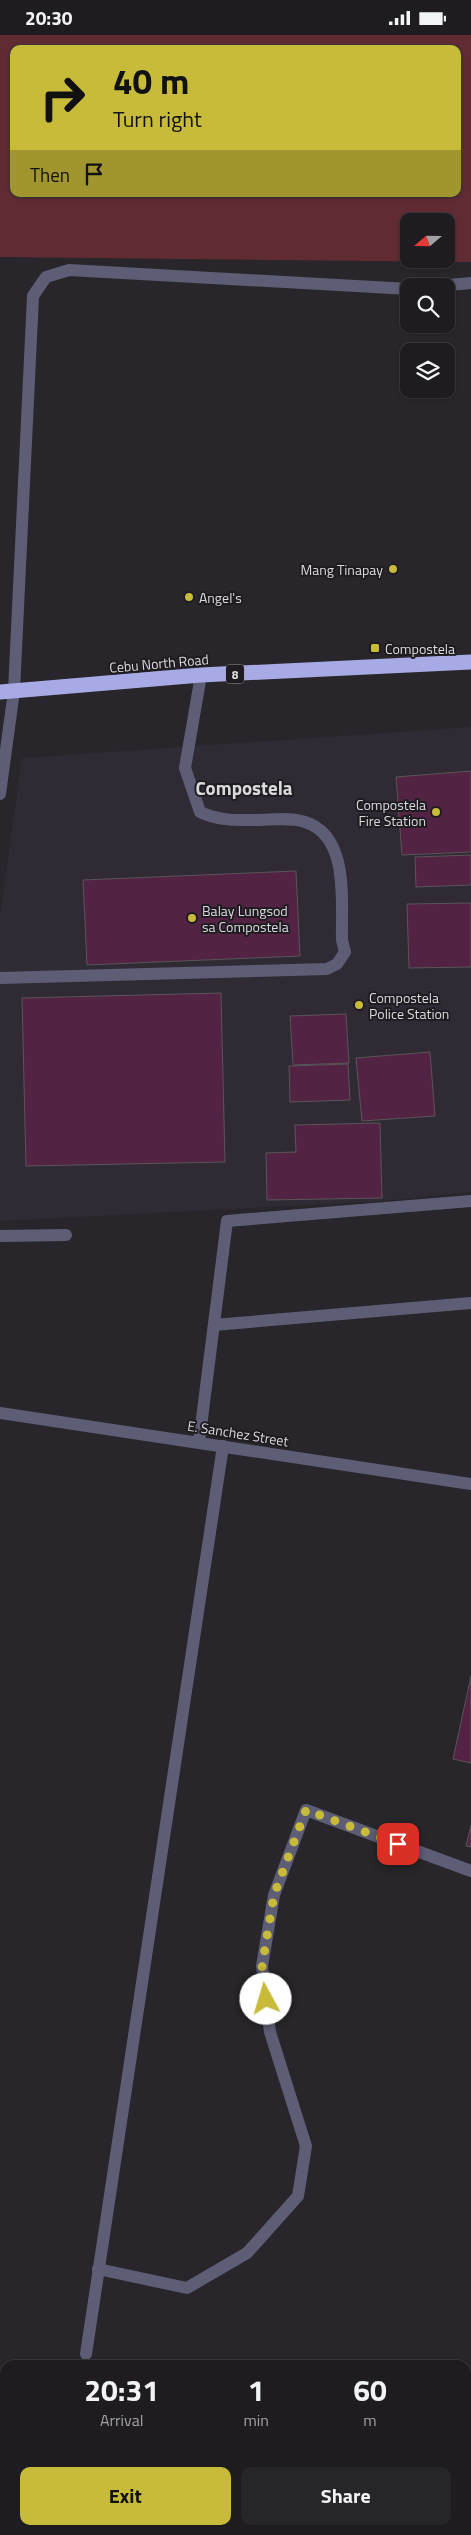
<!DOCTYPE html>
<style>
:root{--surface:#1e1c20;--page:#262529;--text:#f1f3f6;--muted:#a1a1a5;--line:#3c3a3e;--accent:#c9bb3a}
body{margin:0;font-family:"Titillium Web",sans-serif;background:var(--page);color:var(--text);height:100vh;display:flex;flex-direction:column;font-size:19px;white-space:nowrap}
*{box-sizing:border-box;margin:0}
p{font-size:16px;color:var(--muted)}
.icon{flex:none;width:28px;height:28px;fill:none;stroke:currentColor;stroke-width:2;stroke-linecap:round;stroke-linejoin:round}
.map{position:relative;flex:1;overflow:hidden}
.details{position:absolute;left:0px;top:2325px;width:471px;height:175px;display:flex;flex-direction:column;background:var(--surface);border-radius:15px 15px 0 0;box-shadow:0 1px 4px #0004,0 0 0 1px var(--line)}
.details>*{flex:none}
.guide{position:absolute;left:10px;top:10px;width:451px;height:152px;border-radius:10px;box-shadow:0 1px 4px #0004,0 0 0 1px var(--line);background:#c9bb3a;color:#111;overflow:hidden}
.needle{width:32px;rotate:250deg}
.controls{position:absolute;left:400px;top:178px;display:grid;gap:10px}
.controls a{display:grid;place-items:center;width:55px;height:55px;border-radius:10px;background:var(--surface);box-shadow:0 1px 4px #0004,0 0 0 1px var(--line);font-size:25px}
.pin{position:absolute;display:grid;place-items:center;width:42px;height:42px;color:#fff;margin:-21px;border-radius:10px;box-shadow:0 2px 8px #0006}
.me{position:absolute;width:55px;margin:-28px;rotate:354deg;stroke-linejoin:round;filter:drop-shadow(0 0 4px #0008)}
.turn{display:flex;align-items:center;gap:18px;height:105px;padding:0 20px;font-size:22px}
.turn .icon{width:65px;height:65px;stroke-width:2.5}
.turn b{display:block;font-size:35px;line-height:42px}
.then{display:flex;align-items:center;height:48px;padding:0 20px;background:#0003;gap:10px;font-size:19px}
.eta{display:flex;justify-content:space-evenly;align-items:center;height:85px;text-align:center}
.eta b{font-size:30px;font-weight:700;line-height:35px}
.button{display:flex;gap:10px;margin-top:auto;padding:10px 20px}
.button a{flex:1;height:58px;border-radius:10px;background:var(--accent);color:#111;font-size:20px;font-weight:700;line-height:58px;text-align:center}
.button a+a{background:var(--page);color:var(--text)}
.status{display:flex;justify-content:space-between;align-items:center;height:35px;padding:0 25px;background:var(--surface);direction:ltr}
.status svg{height:14px;fill:currentColor}
.map>svg:first-child{display:block}
.built{fill:#302a34}
.green{fill:#612b33;fill-rule:evenodd}
.building{fill:#522343;stroke:#5b5558}
.lines{fill:none;stroke-linecap:round;stroke-linejoin:round}
.minor{stroke:#5d5e76;stroke-width:12}
.highway{stroke:#a7aae4;stroke-width:15}
.route{stroke:#c9bb3a;stroke-width:9;stroke-dasharray:0 16.2}
.poi-dot{fill:#c9bb3a;stroke:#1f1c21;stroke-width:2}
.labels{text-anchor:middle;dominant-baseline:central;stroke-width:4;stroke-linejoin:round;paint-order:stroke}
.shield{fill:#1f1c21;stroke:#a2a0a4;stroke-width:1}
.shield-label{font-size:12px;font-weight:bold;fill:#dad9dc}
.poi-label{font-size:14px;fill:#dad9dc;stroke:#1f1c21;text-anchor:start}
.street-label{font-size:14px;fill:#dad9dc;stroke:#1f1c21}
.district-label{font-size:19px;font-weight:bold;fill:#dad9dc;stroke:#1f1c21}
</style>
<div class="status"><b>20:30</b><svg viewBox="0 0 49 12"><path d="M0 12V9h3v3zM5 12V6h3v6zM10 12V3h3v9zM15 12V0h3v12zM26 1h20v11H26zM47 4h2v5h-2z"/></svg></div>
<div class="map">
<svg width="471" height="2500" viewBox="0 0 471 2500">
<rect width="100%" height="100%" fill="#28262a"/>
<polygon class="built" points="471,692 471,1157 384,1166 0,1186 0,882 22,723"/>
<path class="green" d="M 0,0 L 471,0 L 471,227 L 0,222 ZM 14,14 L 458,14 L 458,159 L 14,159 ZM 409,186 L 446,186 L 446,224 L 409,224 Z"/>
<g class="building">
<polygon points="471,736 471,817 402,820 396,742"/>
<polygon points="471,820 471,850 416,852 415,822"/>
<polygon points="296,836 300,921 87,930 83,845"/>
<polygon points="471,868 471,932 409,933 407,869"/>
<polygon points="221,958 225,1127 26,1131 22,963"/>
<polygon points="346,979 349,1028 293,1030 290,981"/>
<polygon points="430,1017 435,1081 362,1086 356,1023"/>
<polygon points="348,1029 350,1065 290,1067 289,1031"/>
<polygon points="380,1088 382,1163 267,1165 266,1118 296,1117 295,1090"/>
<polygon points="471,1641 471,1728 453,1724"/>
<polygon points="471,1790 471,1812 466,1811"/>
</g>
<g class="lines">
<g class="minor">
<polyline points="438,251 471,248"/>
<polyline points="0,759 14,656 33,261 46,242 69,235 409,254"/>
<path d="M 0,943 L 327,934 L 337,929 L 345,917 L 342,905 C 341,868 350,801 305,787 C 291,782 271,785 256,785 C 236,785 219,786 200,777 L 185,733 L 201,640"/>
<polyline points="0,1201 66,1200"/>
<polyline points="214,1290 471,1268"/>
<polyline points="0,1378 471,1449"/>
<polyline points="199,1407 227,1186 471,1166"/>
<polyline points="98,2234 187,2253 247,2218 298,2161 306,2111 270,1997 262,1931 274,1860 306,1775 471,1836"/>
<polyline points="86,2319 223,1411"/>
<polyline points="0,2397 5,2397"/>
<polyline points="466,2416 471,2416"/>
<polyline points="403,2500 404,2495"/>
</g>
<polyline class="highway" points="0,657 201,640 471,627"/>
</g>
<g class="lines">
<polyline class="route" points="266,1964 262,1931 274,1860 306,1775 398,1809"/>
</g>
<g class="poi-dot">
<circle cx="393" cy="534" r="5"/>
<circle cx="189" cy="562" r="5"/>
<rect x="370" y="608" width="10" height="10" rx="2.5"/>
<circle cx="436" cy="777" r="5"/>
<circle cx="192" cy="883" r="5"/>
<circle cx="359" cy="970" r="5"/>
</g>
<g class="labels">
<rect class="shield" x="226" y="629.5" width="18" height="19" rx="4"/>
<g class="shield-label">
<text x="235" y="639">8</text>
</g>
<g class="poi-label">
<text x="383" y="534" text-anchor="end">Mang Tinapay</text>
<text x="199" y="562">Angel's</text>
<text x="385" y="613">Compostela</text>
<text x="426" y="769" text-anchor="end">Compostela<tspan x="426" dy="16">Fire Station</tspan></text>
<text x="202" y="875">Balay Lungsod<tspan x="202" dy="16">sa Compostela</tspan></text>
<text x="369" y="962">Compostela<tspan x="369" dy="16">Police Station</tspan></text>
</g>
<g class="street-label">
<text transform="translate(159 628) rotate(-5)">Cebu North Road</text>
<text transform="translate(238 1398) rotate(9)">E. Sanchez Street</text>
</g>
<g class="district-label">
<text x="244" y="752">Compostela</text>
</g>
</g>
</svg>
<div class="controls">
<a><svg class="needle" viewBox="-14 -14 28 28"><path d="M0-13l5 13h-10z" fill="#e53935"/><path d="M0 13l5-13h-10z" fill="#a1a1a5"/></svg></a>
<a><svg class="icon" aria-label="search" viewBox="0 0 24 24"><circle cx="10" cy="10" r="6"/><path d="M15 15l6 6"/></svg></a>
<a><svg class="icon" aria-label="layers" viewBox="0 0 24 24"><path d="M12 4l9 5-9 5-9-5zM3 14l9 5 9-5"/></svg></a>
</div>
<div class="pin" style="left:398px;top:1809px;background:#d93025"><svg class="icon" aria-label="arrive" viewBox="0 0 24 24"><path d="M6 21V4h12l-3 4 3 4H6"/></svg></div>
<svg class="me" style="left:266px;top:1964px" viewBox="-20 -20 40 40"><circle r="19" fill="#fff"/><path d="M0-13L10 11 0 6-10 11z" fill="#c9bb3a"/></svg>
<div class="guide">
<div class="turn"><svg class="icon" aria-label="right" viewBox="0 0 24 24"><path d="M7 20v-9h11M14 6l5 5-5 5"/></svg><div><b>40 m</b>Turn right</div></div>
<div class="then">Then<svg class="icon" aria-label="arrive" viewBox="0 0 24 24"><path d="M6 21V4h12l-3 4 3 4H6"/></svg></div>
</div>
<section class="details">
<div class="eta">
<div><b>20:31</b><p>Arrival</p></div>
<div><b>1</b><p>min</p></div>
<div><b>60</b><p>m</p></div>
</div>
<div class="button"><a>Exit</a><a>Share</a></div>
</section>
</div>
